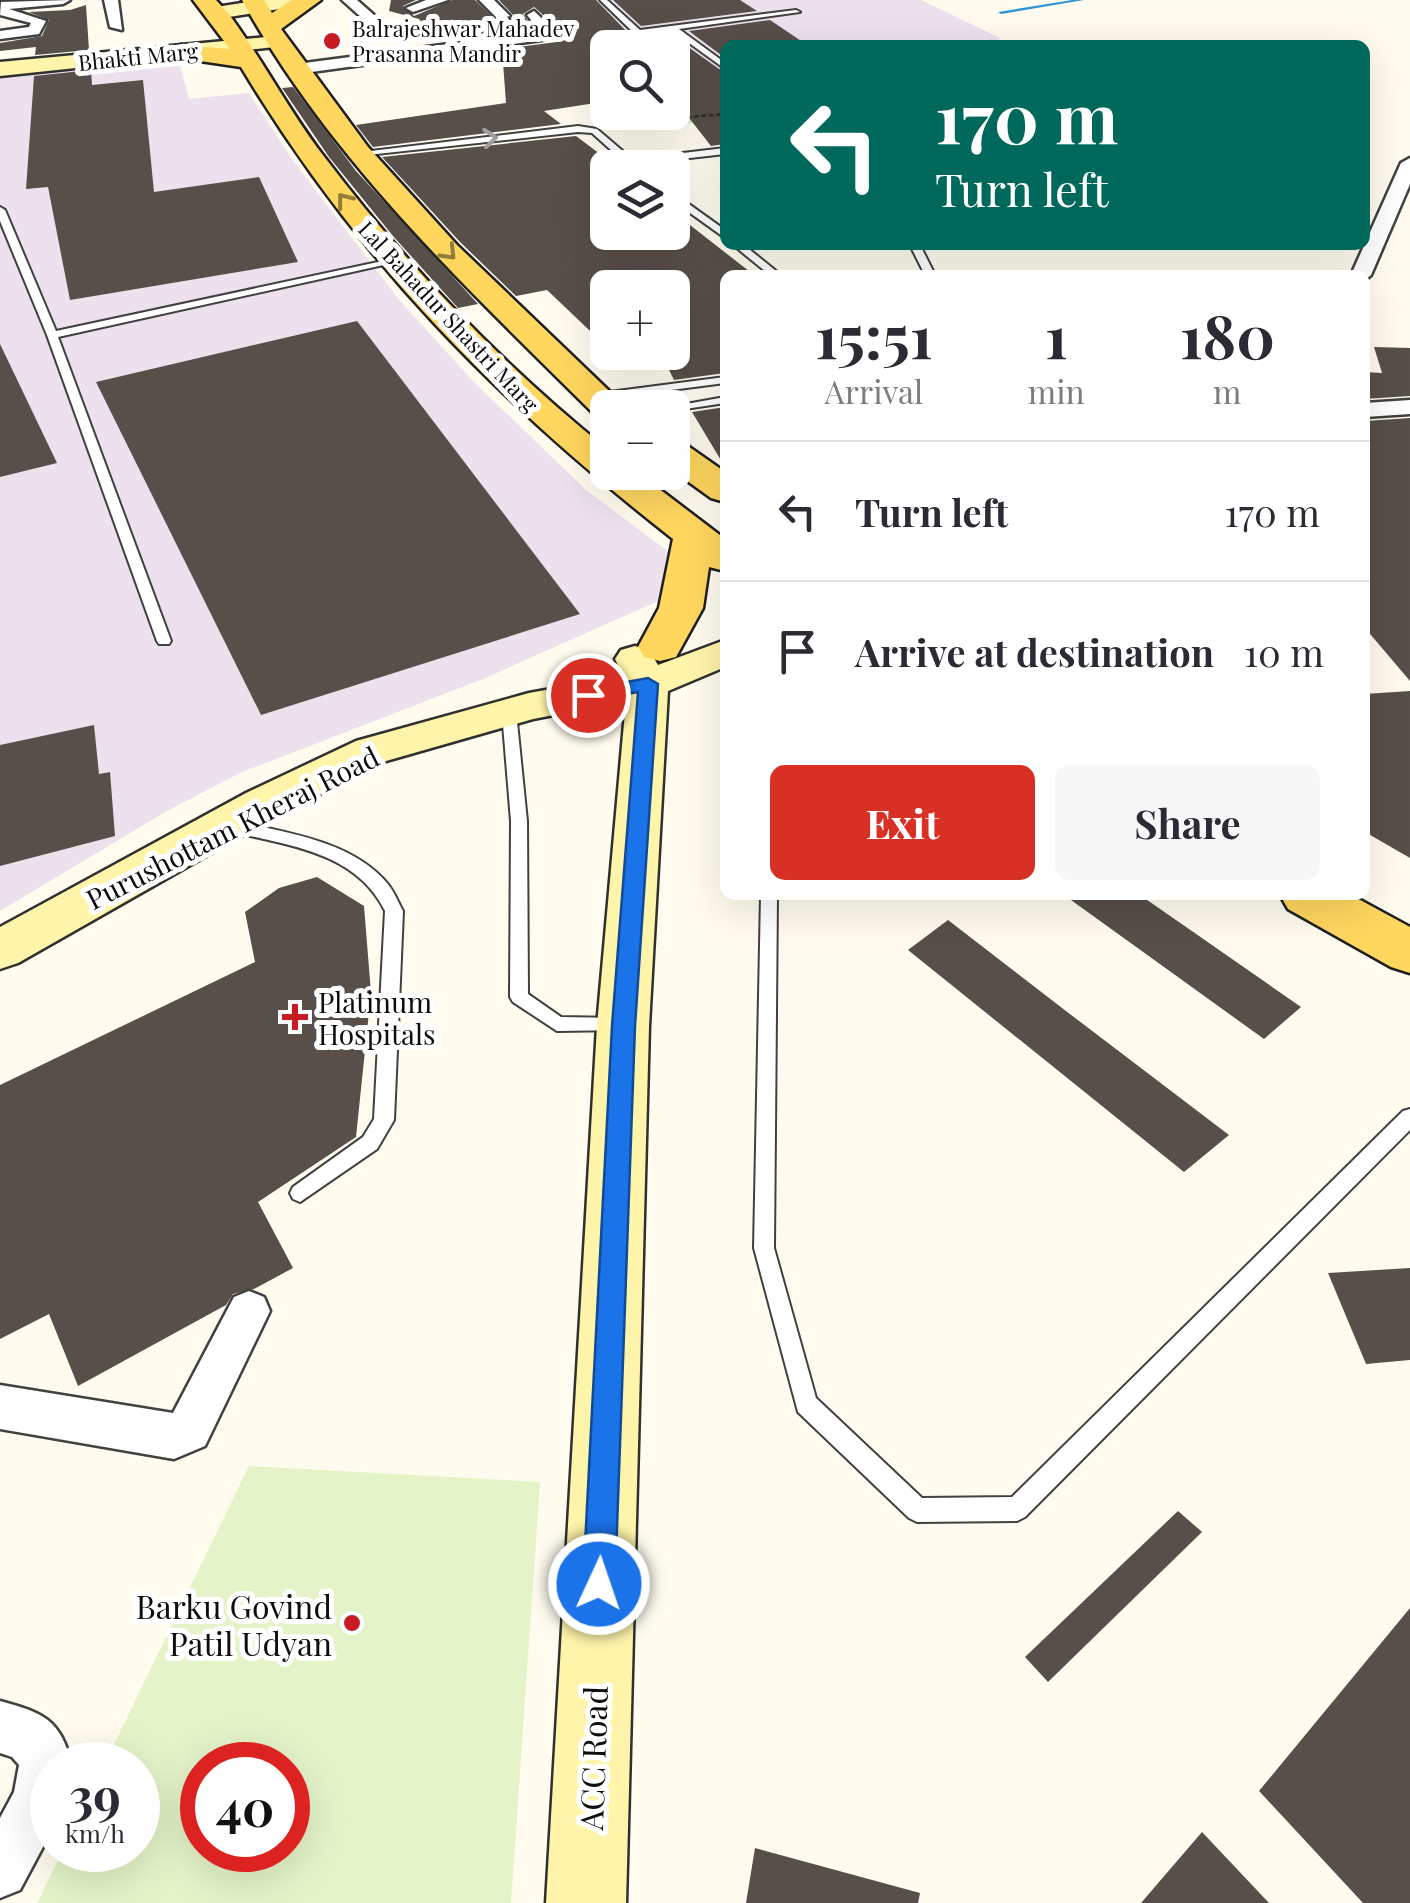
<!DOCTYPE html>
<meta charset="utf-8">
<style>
:root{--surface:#fff;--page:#f7f7f7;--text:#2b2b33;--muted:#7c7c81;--line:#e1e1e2;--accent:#d93025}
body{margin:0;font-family:"Playfair Display",serif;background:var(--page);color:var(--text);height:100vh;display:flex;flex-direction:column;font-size:38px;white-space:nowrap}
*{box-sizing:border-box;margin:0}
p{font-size:32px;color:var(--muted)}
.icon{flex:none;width:55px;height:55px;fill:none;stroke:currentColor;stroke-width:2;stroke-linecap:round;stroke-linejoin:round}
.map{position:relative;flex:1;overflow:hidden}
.panel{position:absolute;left:720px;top:270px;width:650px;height:630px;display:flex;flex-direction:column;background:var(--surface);border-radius:15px;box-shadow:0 10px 40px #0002}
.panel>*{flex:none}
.top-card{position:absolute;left:720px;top:40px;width:650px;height:210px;border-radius:15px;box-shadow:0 10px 40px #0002;background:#00695c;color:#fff;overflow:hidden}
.fabs{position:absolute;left:590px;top:30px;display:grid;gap:20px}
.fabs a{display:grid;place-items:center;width:100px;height:100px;border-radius:15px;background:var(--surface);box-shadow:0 10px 40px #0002;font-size:50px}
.speed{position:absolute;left:30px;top:1742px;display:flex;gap:20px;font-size:50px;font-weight:700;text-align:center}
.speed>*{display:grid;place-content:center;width:130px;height:130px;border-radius:50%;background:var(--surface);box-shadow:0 10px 40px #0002;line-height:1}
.speed small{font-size:25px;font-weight:400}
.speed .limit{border:15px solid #d22;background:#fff;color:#111}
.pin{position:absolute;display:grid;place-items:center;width:85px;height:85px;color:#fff;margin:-42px;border:5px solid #fff;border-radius:50%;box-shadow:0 2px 10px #0007}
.me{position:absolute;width:110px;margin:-55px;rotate:3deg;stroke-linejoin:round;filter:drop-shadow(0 0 8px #0008)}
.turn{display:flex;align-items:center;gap:35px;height:210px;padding:0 50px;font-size:45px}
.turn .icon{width:130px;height:130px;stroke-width:2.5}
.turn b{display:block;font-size:70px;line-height:85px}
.eta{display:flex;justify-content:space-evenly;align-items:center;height:170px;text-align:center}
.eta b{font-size:60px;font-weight:700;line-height:70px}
.action{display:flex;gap:20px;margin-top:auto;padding:20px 50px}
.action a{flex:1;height:115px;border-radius:15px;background:var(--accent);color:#fff;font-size:40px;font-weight:700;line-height:115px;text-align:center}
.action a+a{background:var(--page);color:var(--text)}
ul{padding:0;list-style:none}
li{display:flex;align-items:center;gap:30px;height:140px;padding:0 50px;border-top:2px solid var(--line)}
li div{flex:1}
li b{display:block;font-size:38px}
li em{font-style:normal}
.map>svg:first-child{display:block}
.industrial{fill:#ece1ed}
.green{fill:#d2edb5}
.pitch{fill:#e4f3c8;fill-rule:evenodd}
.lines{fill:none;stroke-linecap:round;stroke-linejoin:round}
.stream{fill:#3195d7;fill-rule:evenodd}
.building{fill:#574f49}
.lane-casing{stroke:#414141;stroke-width:4}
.street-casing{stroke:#414141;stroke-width:5}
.secondary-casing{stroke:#303030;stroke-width:5}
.primary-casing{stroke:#1f1f1f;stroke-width:5}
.path{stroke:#303030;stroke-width:2.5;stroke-dasharray:5 2.5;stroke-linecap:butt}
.lane{fill:#fff;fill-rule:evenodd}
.street{fill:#fff;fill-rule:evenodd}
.secondary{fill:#fff5aa;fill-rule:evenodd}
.primary{fill:#ffd75f;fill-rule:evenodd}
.oneway{stroke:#9f9f9f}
.oneway2{stroke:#937d3b}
.route{fill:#1a73e8;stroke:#114b97;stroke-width:2.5}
.poi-dot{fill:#c81c25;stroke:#fff;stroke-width:4}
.labels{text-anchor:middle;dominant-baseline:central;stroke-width:10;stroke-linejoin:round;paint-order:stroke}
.far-poi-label{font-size:22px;fill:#0e0e0e;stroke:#fff;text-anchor:start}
.far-street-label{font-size:22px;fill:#0e0e0e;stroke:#fff}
.street-label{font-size:28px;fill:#0e0e0e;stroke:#fff}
.poi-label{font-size:28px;fill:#0e0e0e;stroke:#fff;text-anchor:start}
.near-poi-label{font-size:32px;fill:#0e0e0e;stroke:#fff;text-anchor:end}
.near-street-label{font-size:32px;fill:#0e0e0e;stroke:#fff}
</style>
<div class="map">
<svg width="1410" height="1903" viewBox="0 0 1410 1903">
<rect width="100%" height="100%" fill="#fffcef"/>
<g class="industrial">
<polygon points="527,0 921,0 1000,38 992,45 725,45 725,107 673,112 672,48 608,48"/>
<polygon points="178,58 189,99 249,93 295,163 400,301 475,383 586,490 685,564 665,598 483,679 240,773 167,811 0,911 0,75"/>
</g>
<polygon class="green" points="725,107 725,120 609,130 598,119"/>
<path class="pitch" d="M 249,1466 L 540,1482 L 511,1903 L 37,1903 L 63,1850 L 138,1850 L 138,1765 L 104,1765 ZM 288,1765 L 288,1850 L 202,1850 L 202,1765 Z"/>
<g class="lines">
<polygon class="stream" points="1072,0 1084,0 1001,14 998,12"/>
</g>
<g class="building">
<polygon points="391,0 416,0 403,6 414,16 452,0 475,0 499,23 514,16 499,0 596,0 632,37 670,34 719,69 725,67 725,144 711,146 672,96 672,48 608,48 608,101 544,111 561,124 373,147 356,125 506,103 502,49 557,42 560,38 559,29 534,7 523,14 534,29 436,42 419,19 389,11"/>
<polygon points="613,0 740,0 757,11 641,26"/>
<polygon points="86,5 89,50 35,55 36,47 0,51 0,43 42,36 49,20 29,12 70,10"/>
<polygon points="770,20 807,45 725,45 725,58 689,31"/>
<polygon points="91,70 92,85 143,80 154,192 259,177 298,262 70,300 48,187 26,189 34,76"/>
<polygon points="293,87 356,171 478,304 458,308 393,236 329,157 282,88"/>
<polygon points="576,136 608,160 608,232 672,232 672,211 754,275 725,275 725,373 674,380 660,352 672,352 672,288 608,288 608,348 547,290 516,296 460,242 382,157"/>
<polygon points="357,321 580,614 261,715 96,382"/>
<polygon points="0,344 57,463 0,477"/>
<polygon points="1374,347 1410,348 1410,396 1365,399 1365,372 1382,373"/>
<polygon points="725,407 725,467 692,412"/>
<polygon points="1410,418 1410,681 1365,628 1365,421"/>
<polygon points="1410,691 1410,858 1365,832 1365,694"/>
<polygon points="94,725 99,774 110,772 115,836 0,866 0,745"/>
<polygon points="317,877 364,906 371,993 356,1137 258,1202 293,1268 254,1289 233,1294 226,1305 78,1386 49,1314 0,1339 0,1085 255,962 245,912 279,888"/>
<polygon points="1064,895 1140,895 1301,1007 1264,1039"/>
<polygon points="948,920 1066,1011 1229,1135 1184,1172 908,950"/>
<polygon points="1410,1268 1410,1360 1366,1364 1328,1273"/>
<polygon points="1178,1511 1202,1532 1048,1682 1025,1657"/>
<polygon points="1410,1608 1410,1903 1363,1903 1259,1791"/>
<polygon points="1202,1832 1269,1903 1141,1903"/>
<polygon points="755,1848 920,1893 918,1903 746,1903"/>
</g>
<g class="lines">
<g class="lane-casing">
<g id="lane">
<polygon points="600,0 607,0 640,30 796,10 800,12 679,29 724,62 721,66 671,30 635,34"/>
<polygon points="578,126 597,129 632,159 725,148 725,154 637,164 641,168 631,168 592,133 578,132 358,156 354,153"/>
<polygon points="672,192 725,230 725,238 672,200"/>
<polygon points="0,207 5,210 56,331 392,259 397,262 58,337 171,641 169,644 159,644 157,641 47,335 0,221"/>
<polygon points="733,245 744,245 781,275 770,275"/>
<polygon points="910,245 920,245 935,275 925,275"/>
<polygon points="725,377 725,383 594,400 588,397 594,394"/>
<polygon points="725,397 725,403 672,411 672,408 664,408"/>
<polygon points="509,707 516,712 527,821 528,994 561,1017 619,1018 625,1020 628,1025 625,1030 557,1031 513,1002 510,997 511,821 502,712"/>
<path d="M 227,819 C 280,832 350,839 387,883 C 394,891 398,902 403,911 L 394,1120 L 377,1149 L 300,1202 L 293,1199 L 290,1193 L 293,1187 L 363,1137 L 374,1119 L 385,911 C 355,849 281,845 221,829 L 219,825 L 221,821 Z"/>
<polygon points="761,895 777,895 774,1248 816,1398 922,1498 1012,1497 1403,1111 1410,1109 1410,1130 1025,1517 1017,1521 917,1522 909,1518 798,1412 754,1248"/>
</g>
</g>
<g class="street-casing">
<g id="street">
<polygon points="70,0 63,4 9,9 46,21 39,34 0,39 0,31 29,27 31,23 0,15 1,2"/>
<polygon points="104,0 118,0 122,30 110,27"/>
<polygon points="342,0 357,0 392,31 380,34"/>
<polygon points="426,0 448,0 413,12 406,8"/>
<polygon points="479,0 494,0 510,16 498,19"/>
<polygon points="534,11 556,32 556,38 297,74 289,69 297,64 541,32 527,15"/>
<polygon points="1410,158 1410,184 1371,275 1365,280 1365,275 1351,275 1401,163"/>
<polygon points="1410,400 1410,414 1365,417 1365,403"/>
<polygon points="249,1291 264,1297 270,1311 205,1446 174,1459 0,1429 0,1385 173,1413 234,1297"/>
<path d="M 0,1701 C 44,1713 60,1719 72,1765 L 52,1765 L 52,1830 L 20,1890 L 0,1898 L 0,1818 L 14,1792 L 19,1765 L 12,1757 L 0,1753 Z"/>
</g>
</g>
<g class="secondary-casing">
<g id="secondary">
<polygon points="261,0 309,0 299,6 216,19 206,13 216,7"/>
<polygon points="277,36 288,42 284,46 0,76 0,62"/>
<polygon points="725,640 725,667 668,691 649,1026 626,1903 546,1903 597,1026 626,701 533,719 386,761 278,815 18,963 0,969 0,927 246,793 356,741 529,693 623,676 615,659 621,650 635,646 649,650 658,665"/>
</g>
</g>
<g class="primary-casing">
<g id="primary">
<path d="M 193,0 L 216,0 L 228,13 C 263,60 290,113 326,159 C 408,267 503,365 608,450 L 608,472 L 637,472 L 725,539 L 725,571 L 709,567 L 703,608 L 676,657 L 660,661 L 644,657 L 638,647 L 659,608 L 673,539 C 496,400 358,261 241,67 L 173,57 L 169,52 L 181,45 L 230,49 Z"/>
<path d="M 242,0 L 264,0 L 272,13 L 292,0 L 321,0 L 281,29 L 368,147 L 457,245 L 627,408 L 608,408 L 608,418 L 596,416 C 466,287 331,161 242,0 Z"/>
<polygon points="672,441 685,444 725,472 725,502 711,498 672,470"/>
<polygon points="1280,895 1351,895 1410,927 1410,973 1391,967 1288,909"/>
</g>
</g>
<polyline class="path" points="619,123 725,114"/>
<use href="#lane" class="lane"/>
<use href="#street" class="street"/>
<use href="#secondary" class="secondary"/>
<use href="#primary" class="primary"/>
</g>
<defs><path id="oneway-chevron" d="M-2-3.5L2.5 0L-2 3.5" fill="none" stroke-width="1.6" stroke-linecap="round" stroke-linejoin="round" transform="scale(2.5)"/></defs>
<use class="oneway" href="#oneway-chevron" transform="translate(490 138) rotate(-6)"/>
<g class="oneway2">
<use href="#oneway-chevron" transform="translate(344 200) rotate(-128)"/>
<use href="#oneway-chevron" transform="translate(449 253) rotate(46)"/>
</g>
<polygon class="route" points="648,678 658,684 635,1026 615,1584 611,1595 599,1600 588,1595 583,1584 612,1026 638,692 588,701 579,695 588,689"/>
<g class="poi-dot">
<circle cx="332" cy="41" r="10"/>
<path d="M290 1002h10v10h10v10h-10v10h-10v-10h-10v-10h10z"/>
<circle cx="352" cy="1623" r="10"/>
</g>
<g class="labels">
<g class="far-poi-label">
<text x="352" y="28">Balrajeshwar Mahadev<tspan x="352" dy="25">Prasanna Mandir</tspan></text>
</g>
<g class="far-street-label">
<text transform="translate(138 56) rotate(-6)">Bhakti Marg</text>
<text transform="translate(449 316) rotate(47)">Lal Bahadur Shastri Marg</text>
</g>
<g class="street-label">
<text transform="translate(232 827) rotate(-27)">Purushottam Kheraj Road</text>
</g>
<g class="poi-label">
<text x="318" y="1001">Platinum<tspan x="318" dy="32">Hospitals</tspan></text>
</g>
<g class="near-poi-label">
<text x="332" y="1605">Barku Govind<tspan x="332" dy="37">Patil Udyan</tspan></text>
</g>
<g class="near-street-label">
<text transform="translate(592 1758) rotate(-88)">ACC Road</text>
</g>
</g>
</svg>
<div class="fabs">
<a><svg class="icon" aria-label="search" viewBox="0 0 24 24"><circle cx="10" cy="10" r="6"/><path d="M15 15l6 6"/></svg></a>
<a><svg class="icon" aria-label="layers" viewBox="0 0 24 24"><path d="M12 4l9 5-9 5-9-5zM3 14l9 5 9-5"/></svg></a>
<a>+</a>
<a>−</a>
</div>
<div class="speed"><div>39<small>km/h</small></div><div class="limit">40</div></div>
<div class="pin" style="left:588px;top:695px;background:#d93025"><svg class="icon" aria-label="arrive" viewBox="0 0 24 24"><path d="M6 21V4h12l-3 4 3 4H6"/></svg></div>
<svg class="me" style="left:599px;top:1584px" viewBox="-20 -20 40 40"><circle r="17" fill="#1a73e8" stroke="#fff" stroke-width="3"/><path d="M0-11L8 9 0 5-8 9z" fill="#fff"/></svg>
<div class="top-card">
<div class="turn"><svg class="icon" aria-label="left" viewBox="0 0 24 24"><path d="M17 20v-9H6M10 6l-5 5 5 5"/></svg><div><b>170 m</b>Turn left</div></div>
</div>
<section class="panel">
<div class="eta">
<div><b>15:51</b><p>Arrival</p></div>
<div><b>1</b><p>min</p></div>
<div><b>180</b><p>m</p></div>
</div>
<ul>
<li><svg class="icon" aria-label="left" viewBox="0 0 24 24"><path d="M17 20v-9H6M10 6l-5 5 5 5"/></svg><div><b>Turn left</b></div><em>170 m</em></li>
<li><svg class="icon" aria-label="arrive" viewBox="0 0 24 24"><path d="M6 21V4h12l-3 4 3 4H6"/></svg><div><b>Arrive at destination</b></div><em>10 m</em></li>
</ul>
<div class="action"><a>Exit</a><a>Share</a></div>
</section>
</div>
